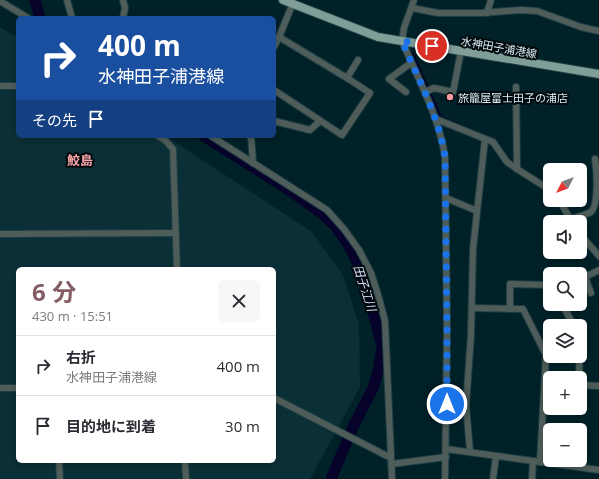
<!DOCTYPE html>
<html lang="ja">
<meta charset="utf-8">
<style>
:root{--surface:#fff;--page:#f7f7f7;--text:#2b2b33;--muted:#7c7c81;--line:#e1e1e2;--accent:#855d64}
body{margin:0;font-family:"Open Sans","Noto Sans JP",sans-serif;background:var(--page);color:var(--text);height:100vh;display:flex;flex-direction:column;font-size:15px;white-space:nowrap}
*{box-sizing:border-box;margin:0}
p{font-size:13px;color:var(--muted)}
.icon{flex:none;width:22px;height:22px;fill:none;stroke:currentColor;stroke-width:2;stroke-linecap:round;stroke-linejoin:round}
.map{position:relative;flex:1;overflow:hidden}
.drawer{position:absolute;left:16px;top:267px;width:260px;height:196px;display:flex;flex-direction:column;background:var(--surface);border-radius:6px;box-shadow:0 2px 6px #0003}
.drawer>*{flex:none}
.banner{position:absolute;left:16px;top:16px;width:260px;height:122px;border-radius:6px;box-shadow:0 2px 6px #0003;background:#1a4fa0;color:#fff;overflow:hidden}
.needle{width:26px;rotate:228deg}
.fabs{position:absolute;left:543px;top:163px;display:grid;gap:8px}
.fabs a{display:grid;place-items:center;width:44px;height:44px;border-radius:6px;background:var(--surface);box-shadow:0 2px 6px #0003;font-size:20px}
.pin{position:absolute;display:grid;place-items:center;width:34px;height:34px;color:#fff;margin:-17px;border:2px solid #fff;border-radius:50%;box-shadow:0 1px 4px #0007}
.me{position:absolute;width:44px;margin:-22px;rotate:0deg;stroke-linejoin:round;filter:drop-shadow(0 0 3px #0008)}
.turn{display:flex;align-items:center;gap:14px;height:84px;padding:0 16px;font-size:18px}
.turn .icon{width:52px;height:52px;stroke-width:2.5}
.turn b{display:block;font-size:28px;line-height:34px}
.then{display:flex;align-items:center;height:38px;padding:0 16px;background:#0003;gap:8px;font-size:15px}
.round{display:grid;place-items:center;flex:none;width:42px;height:42px;border-radius:6px;background:var(--page)}
.summary{display:flex;align-items:center;justify-content:space-between;height:68px;padding:0 16px}
h1{font-size:24px;font-weight:700;line-height:30px;color:var(--accent)}
ul{padding:0;list-style:none}
li{display:flex;align-items:center;gap:12px;height:60px;padding:0 16px;border-top:1px solid var(--line)}
li div{flex:1}
li b{display:block;font-size:15px}
li em{font-style:normal}
.map>svg:first-child{display:block}
.built{fill:#0b2f36;fill-rule:evenodd}
.lines{fill:none;stroke-linecap:round;stroke-linejoin:round}
.stream{stroke:#060229;stroke-width:2}
.river{stroke:#060229;stroke-width:11}
.minor-casing{stroke:#1f3e44;stroke-width:8}
.major-casing{stroke:#1f3e44;stroke-width:10}
.minor{stroke:#4e5d59;stroke-width:6}
.major{stroke:#7f9e97;stroke-width:8}
.route{stroke:#1a73e8;stroke-width:7;stroke-dasharray:0 12.6}
.poi-dot{fill:#f49aa0;stroke:#00090c;stroke-width:1.5}
.labels{text-anchor:middle;dominant-baseline:central;stroke-width:4;stroke-linejoin:round;paint-order:stroke}
.street-label{font-size:11px;fill:#dbeef2;stroke:#00090c}
.poi-label{font-size:11px;fill:#dbeef2;stroke:#00090c;text-anchor:start}
.water-label{font-size:12px;font-style:italic;fill:#d6dbfb;stroke:#00090c}
.quarter-label{font-size:13px;font-weight:bold;fill:#faa6ab;stroke:#00090c}
</style>
<div class="map">
<svg width="599" height="479" viewBox="0 0 599 479">
<rect width="100%" height="100%" fill="#002128"/>
<path class="built" d="M 0,27 L 18,38 L 18,136 L 166,136 L 312,232 L 343,275 L 359,324 L 360,387 L 310,479 L 0,479 ZM 18,269 L 274,269 L 274,461 L 18,461 Z"/>
<g class="lines">
<polyline class="stream" points="413,54 441,117 478,133"/>
<g class="river">
<polyline points="35,0 40,18"/>
<polyline points="204,136 289,190 324,215 336,227 348,244 363,274 382,346 378,372 373,388 353,427 331,479"/>
</g>
<g class="minor-casing">
<g id="minor">
<polyline points="67,0 72,18"/>
<path d="M 414,0 L 404,28 L 402,41 C 418,79 439,116 445,157 L 447,330 L 445,479"/>
<polyline points="0,1 28,18"/>
<polyline points="412,8 438,13 481,13 520,10 537,11 581,27 599,31"/>
<polyline points="487,13 491,0"/>
<polyline points="123,18 125,8 123,0"/>
<polyline points="274,47 279,37 293,3"/>
<polyline points="347,78 358,60"/>
<polyline points="0,86 18,86"/>
<polyline points="516,87 517,169"/>
<polyline points="274,90 342,135 370,93 347,78 279,37"/>
<polyline points="406,92 389,79 411,63"/>
<polyline points="425,92 434,88 453,92 461,51"/>
<polyline points="436,119 493,142 507,162 517,169 550,190"/>
<polyline points="274,121 310,130 320,121"/>
<polyline points="158,136 166,141 173,149 177,269"/>
<polyline points="211,136 327,210 344,229 359,250 371,273 379,298 385,321 392,479"/>
<polyline points="251,136 253,163"/>
<polyline points="446,198 477,211"/>
<polyline points="559,200 572,222"/>
<path d="M 570,219 C 576,217 585,215 591,212 C 599,204 597,172 595,159"/>
<polyline points="0,234 176,233"/>
<polyline points="580,234 599,256"/>
<polyline points="591,293 585,277 599,270"/>
<polyline points="562,304 574,326"/>
<polyline points="472,308 523,309 546,355 540,462"/>
<polyline points="510,309 510,284 550,285"/>
<polyline points="579,378 580,336"/>
<polyline points="580,385 599,386"/>
<polyline points="0,388 18,388"/>
<polyline points="274,398 391,458"/>
<polyline points="446,449 599,470"/>
<polyline points="470,451 466,406 471,334 473,249 485,139"/>
<polyline points="59,461 60,479"/>
<polyline points="185,461 186,479"/>
<polyline points="392,464 446,457"/>
<polyline points="493,479 496,456"/>
<polyline points="532,479 533,461"/>
</g>
</g>
<g class="major-casing">
<polyline id="major" points="283,0 378,37 599,74"/>
</g>
<use href="#minor" class="minor"/>
<use href="#major" class="major"/>
</g>
<g class="lines">
<path class="route" d="M 432,46 L 402,41 C 418,79 439,116 445,157 L 447,330 L 447,404"/>
</g>
<circle class="poi-dot" cx="450" cy="97" r="4"/>
<g class="labels">
<g class="street-label">
<text transform="translate(499 47) rotate(10)">水神田子浦港線</text>
</g>
<g class="poi-label">
<text x="458" y="97">旅籠屋富士田子の浦店</text>
</g>
<g class="water-label">
<text transform="translate(365 288) rotate(72)">田子江川</text>
</g>
<g class="quarter-label">
<text x="80" y="160">鮫島</text>
</g>
</g>
</svg>
<div class="fabs">
<a><svg class="needle" viewBox="-14 -14 28 28"><path d="M0-13l5 13h-10z" fill="#e53935"/><path d="M0 13l5-13h-10z" fill="#7c7c81"/></svg></a>
<a><svg class="icon" aria-label="sound" viewBox="0 0 24 24"><path d="M4 9h4l5-4v14l-5-4H4zM17 9q2 3 0 6"/></svg></a>
<a><svg class="icon" aria-label="search" viewBox="0 0 24 24"><circle cx="10" cy="10" r="6"/><path d="M15 15l6 6"/></svg></a>
<a><svg class="icon" aria-label="layers" viewBox="0 0 24 24"><path d="M12 4l9 5-9 5-9-5zM3 14l9 5 9-5"/></svg></a>
<a>+</a>
<a>−</a>
</div>
<div class="pin" style="left:432px;top:46px;background:#d93025"><svg class="icon" aria-label="arrive" viewBox="0 0 24 24"><path d="M6 21V4h12l-3 4 3 4H6"/></svg></div>
<svg class="me" style="left:447px;top:404px" viewBox="-20 -20 40 40"><circle r="17" fill="#1a73e8" stroke="#fff" stroke-width="3"/><path d="M0-11L8 9 0 5-8 9z" fill="#fff"/></svg>
<div class="banner">
<div class="turn"><svg class="icon" aria-label="right" viewBox="0 0 24 24"><path d="M7 20v-9h11M14 6l5 5-5 5"/></svg><div><b>400 m</b>水神田子浦港線</div></div>
<div class="then">その先<svg class="icon" aria-label="arrive" viewBox="0 0 24 24"><path d="M6 21V4h12l-3 4 3 4H6"/></svg></div>
</div>
<section class="drawer">
<div class="summary"><div><h1>6 分</h1><p>430 m · 15:51</p></div><a class="round"><svg class="icon" aria-label="close" viewBox="0 0 24 24"><path d="M6 6l12 12M18 6L6 18"/></svg></a></div>
<ul>
<li><svg class="icon" aria-label="right" viewBox="0 0 24 24"><path d="M7 20v-9h11M14 6l5 5-5 5"/></svg><div><b>右折</b><p>水神田子浦港線</p></div><em>400 m</em></li>
<li><svg class="icon" aria-label="arrive" viewBox="0 0 24 24"><path d="M6 21V4h12l-3 4 3 4H6"/></svg><div><b>目的地に到着</b></div><em>30 m</em></li>
</ul>
</section>
</div>
